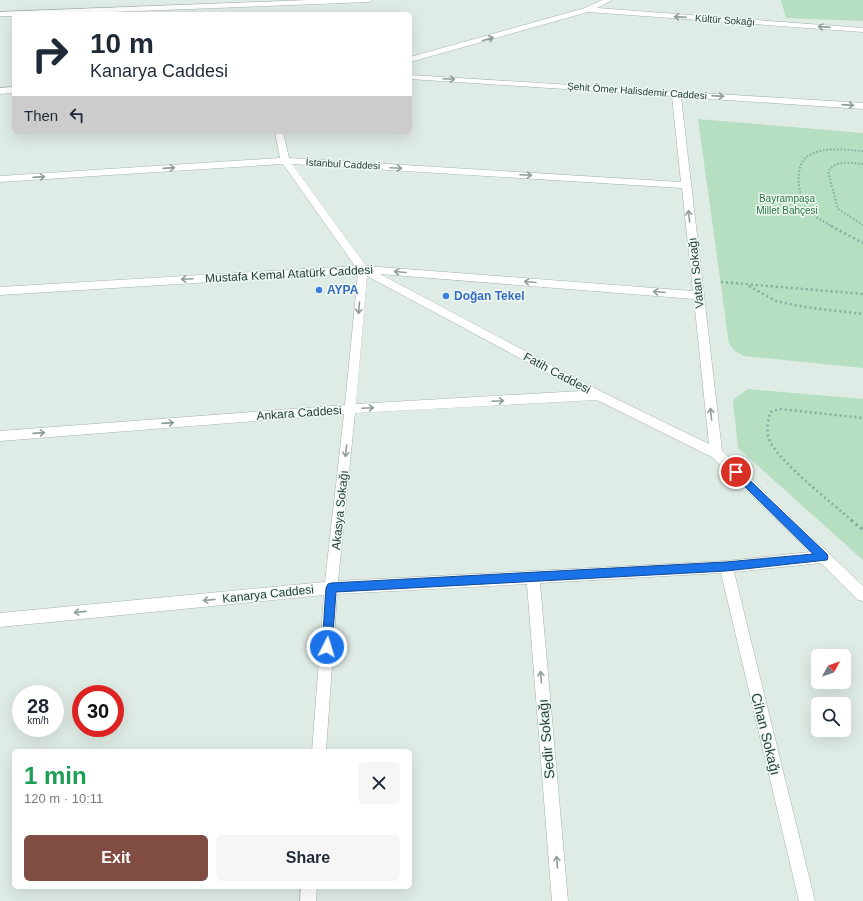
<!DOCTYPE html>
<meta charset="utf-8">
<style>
:root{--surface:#fff;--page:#f6f6f7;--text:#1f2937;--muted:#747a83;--accent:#814c42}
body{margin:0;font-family:Arial,sans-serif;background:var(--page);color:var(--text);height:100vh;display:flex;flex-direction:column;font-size:15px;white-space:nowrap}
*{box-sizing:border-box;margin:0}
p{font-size:13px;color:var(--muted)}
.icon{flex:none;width:22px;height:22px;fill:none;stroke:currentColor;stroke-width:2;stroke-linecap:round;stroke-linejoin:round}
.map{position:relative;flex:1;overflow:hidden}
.panel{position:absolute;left:12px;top:749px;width:400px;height:140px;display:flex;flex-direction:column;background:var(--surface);border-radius:6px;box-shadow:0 4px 16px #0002}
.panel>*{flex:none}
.banner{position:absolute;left:12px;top:12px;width:400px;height:122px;border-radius:6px;box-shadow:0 4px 16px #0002;background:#fff;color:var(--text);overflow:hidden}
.needle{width:26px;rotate:50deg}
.tools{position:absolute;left:811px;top:649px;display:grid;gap:8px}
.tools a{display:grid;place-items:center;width:40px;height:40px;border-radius:6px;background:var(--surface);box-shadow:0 4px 16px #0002;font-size:20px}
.speed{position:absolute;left:12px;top:685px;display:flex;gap:8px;font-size:20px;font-weight:700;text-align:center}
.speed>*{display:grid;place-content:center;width:52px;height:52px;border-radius:50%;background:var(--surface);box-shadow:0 4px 16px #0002;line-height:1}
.speed small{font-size:10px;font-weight:400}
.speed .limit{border:6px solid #d22;background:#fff;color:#111}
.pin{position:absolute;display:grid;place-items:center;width:34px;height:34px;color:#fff;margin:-17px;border:2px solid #fff;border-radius:50%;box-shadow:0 1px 4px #0007}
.me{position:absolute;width:44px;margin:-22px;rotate:5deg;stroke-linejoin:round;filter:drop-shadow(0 0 3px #0008)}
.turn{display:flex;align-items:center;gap:14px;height:84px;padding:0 12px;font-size:18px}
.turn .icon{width:52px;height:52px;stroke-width:2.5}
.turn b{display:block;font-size:28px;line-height:34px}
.then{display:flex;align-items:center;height:38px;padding:0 12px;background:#0003;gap:8px;font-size:15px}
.round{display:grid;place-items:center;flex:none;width:42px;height:42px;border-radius:6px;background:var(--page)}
.head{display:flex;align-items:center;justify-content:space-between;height:68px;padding:0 12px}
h1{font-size:24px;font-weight:600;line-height:30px;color:#1e9e55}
.cta{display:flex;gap:8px;margin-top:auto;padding:8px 12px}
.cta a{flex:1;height:46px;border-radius:6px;background:var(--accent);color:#fff;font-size:16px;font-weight:600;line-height:46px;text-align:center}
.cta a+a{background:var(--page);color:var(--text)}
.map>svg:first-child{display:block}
.green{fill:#b6dec0}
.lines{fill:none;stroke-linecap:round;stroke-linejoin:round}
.minor-casing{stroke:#a2b3ac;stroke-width:1}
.path-far2{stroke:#7eb0a0;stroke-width:2;stroke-dasharray:1.5 2;stroke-linecap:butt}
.path-far1{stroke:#7eb0a0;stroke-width:2.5;stroke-dasharray:2 3;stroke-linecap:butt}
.path{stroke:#7eb0a0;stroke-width:3;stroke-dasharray:2.5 3.5;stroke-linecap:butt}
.minor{fill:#fff;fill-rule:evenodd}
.oneway{stroke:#8f9e9a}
.route{fill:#1a73e8;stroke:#114b97}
.shop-dot{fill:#3f7fe0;stroke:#eff8f3;stroke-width:1.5}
.labels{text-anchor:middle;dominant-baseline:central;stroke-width:3;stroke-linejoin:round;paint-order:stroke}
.far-street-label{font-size:10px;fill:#1f3c34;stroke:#eff8f3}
.far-park-label{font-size:10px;fill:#287444;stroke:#eff8f3}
.street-label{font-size:12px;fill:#1f3c34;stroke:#eff8f3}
.shop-label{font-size:12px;font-weight:bold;fill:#366cbe;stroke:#eff8f3;text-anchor:start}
.near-street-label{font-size:14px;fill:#1f3c34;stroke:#eff8f3}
</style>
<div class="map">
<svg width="863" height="901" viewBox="0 0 863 901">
<rect width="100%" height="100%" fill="#dfebe5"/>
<g class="green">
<polygon points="781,0 863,0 863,21 786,18"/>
<polygon points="698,119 863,133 863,368 744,356 735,351 729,344"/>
<polygon points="748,389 863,399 863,560 738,448 733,400"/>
</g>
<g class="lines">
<g class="minor-casing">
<g id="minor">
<polygon points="309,0 373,0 369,2 61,14 14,14 14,16 0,16 0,12"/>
<polygon points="602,0 612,0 597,8 863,28 863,32 588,12 410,62 410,57 585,8"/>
<path d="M 410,75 L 863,103 L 863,109 L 681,97 L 722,451 L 863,586 L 863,601 L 858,600 L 821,563 L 734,572 L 815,901 L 799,901 L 721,573 L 540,583 L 568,901 L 552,901 L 527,584 L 337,594 L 326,751 L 312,751 L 324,595 L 0,627 L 0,613 L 325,582 L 344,414 L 0,441 L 0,431 L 345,405 L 358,273 L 0,295 L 0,287 L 355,266 L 283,164 L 0,182 L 0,176 L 280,158 L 275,132 L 283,132 L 289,158 L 681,182 L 672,96 L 410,79 ZM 292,164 L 682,188 L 693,291 L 366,266 ZM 380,274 L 694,299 L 709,444 L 602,392 ZM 367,276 L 581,391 L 356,404 ZM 597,400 L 712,457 L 810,552 L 726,561 L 338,581 L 355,413 Z"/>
<polygon points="14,87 14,93 0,94 0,88"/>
<polygon points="301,887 317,887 316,901 300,901"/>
</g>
</g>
<g class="path-far2">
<path d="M 863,164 C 851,163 835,159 828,172 L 838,209 L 863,225"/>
<path d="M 833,227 C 825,222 814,217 808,209 C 798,196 793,166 808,156 C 823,146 846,150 863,151"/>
</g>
<g class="path-far1">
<polyline points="831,226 863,243"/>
<polyline points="721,282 863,294"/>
<polyline points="749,286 776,301 804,307 863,314"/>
<path d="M 852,521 C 834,504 776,460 769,439 C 766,430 768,421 770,412 L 780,409 L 863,418"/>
</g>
<polyline class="path" points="851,520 863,530"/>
<use href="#minor" class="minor"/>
</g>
<defs><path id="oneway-shaft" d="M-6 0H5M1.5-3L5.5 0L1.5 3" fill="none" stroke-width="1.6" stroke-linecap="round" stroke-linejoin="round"/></defs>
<g class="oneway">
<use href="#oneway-shaft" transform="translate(680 17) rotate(-176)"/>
<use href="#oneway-shaft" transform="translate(824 27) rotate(-176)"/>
<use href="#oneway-shaft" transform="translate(488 39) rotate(-16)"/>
<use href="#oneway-shaft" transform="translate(449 79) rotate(3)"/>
<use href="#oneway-shaft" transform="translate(718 96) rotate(4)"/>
<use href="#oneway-shaft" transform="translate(848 105) rotate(4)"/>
<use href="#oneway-shaft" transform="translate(169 168) rotate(-4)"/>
<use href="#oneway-shaft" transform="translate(396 168) rotate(3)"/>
<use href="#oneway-shaft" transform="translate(526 175) rotate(3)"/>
<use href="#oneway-shaft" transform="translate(39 177) rotate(-4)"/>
<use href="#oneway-shaft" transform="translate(689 216) rotate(-96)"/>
<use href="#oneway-shaft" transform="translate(400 272) rotate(-175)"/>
<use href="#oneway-shaft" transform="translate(187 279) rotate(177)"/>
<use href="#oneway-shaft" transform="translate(530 282) rotate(-175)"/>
<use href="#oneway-shaft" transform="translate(659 292) rotate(-175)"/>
<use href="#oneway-shaft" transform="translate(359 308) rotate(95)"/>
<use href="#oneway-shaft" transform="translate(498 401) rotate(-3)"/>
<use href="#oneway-shaft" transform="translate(368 408) rotate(-3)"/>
<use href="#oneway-shaft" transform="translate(711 414) rotate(-96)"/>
<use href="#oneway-shaft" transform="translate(168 423) rotate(-4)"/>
<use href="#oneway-shaft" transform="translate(39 433) rotate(-4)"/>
<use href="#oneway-shaft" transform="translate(346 451) rotate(96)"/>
<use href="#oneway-shaft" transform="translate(209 600) rotate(174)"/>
<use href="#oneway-shaft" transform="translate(80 612) rotate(174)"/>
<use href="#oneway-shaft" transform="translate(541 677) rotate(-95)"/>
<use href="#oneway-shaft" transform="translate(557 862) rotate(-95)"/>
</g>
<polygon class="route" points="736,469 739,470 827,554 828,557 827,560 726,571 336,592 332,647 331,651 327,652 323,651 322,647 326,588 328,584 331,583 726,562 813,554 733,475 731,472 733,470"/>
<g class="shop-dot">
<circle cx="319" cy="290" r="4"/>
<circle cx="446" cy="296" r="4"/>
</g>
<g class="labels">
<g class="far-street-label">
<text transform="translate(725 20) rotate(4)">Kültür Sokağı</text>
<text transform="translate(637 91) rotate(4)">Şehit Ömer Halisdemir Caddesi</text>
<text transform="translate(343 164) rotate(3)">İstanbul Caddesi</text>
</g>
<g class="far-park-label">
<text x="787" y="198">Bayrampaşa<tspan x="787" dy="12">Millet Bahçesi</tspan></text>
</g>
<g class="street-label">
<text transform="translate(696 273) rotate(-96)">Vatan Sokağı</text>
<text transform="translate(289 274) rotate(-3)">Mustafa Kemal Atatürk Caddesi</text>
<text transform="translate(557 373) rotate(28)">Fatih Caddesi</text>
<text transform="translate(299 413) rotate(-4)">Ankara Caddesi</text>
<text transform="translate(340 510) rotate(-84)">Akasya Sokağı</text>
<text transform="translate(268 594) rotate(-6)">Kanarya Caddesi</text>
</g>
<g class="shop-label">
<text x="327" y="290">AYPA</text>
<text x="454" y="296">Doğan Tekel</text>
</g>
<g class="near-street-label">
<text transform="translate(766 734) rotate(76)">Cihan Sokağı</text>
<text transform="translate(546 739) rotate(-95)">Sedir Sokağı</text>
</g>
</g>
</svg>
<div class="tools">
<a><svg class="needle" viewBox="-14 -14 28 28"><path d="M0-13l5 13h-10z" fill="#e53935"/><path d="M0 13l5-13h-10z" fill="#747a83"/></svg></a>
<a><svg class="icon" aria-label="search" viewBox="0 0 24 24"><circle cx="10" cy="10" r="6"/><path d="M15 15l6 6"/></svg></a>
</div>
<div class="speed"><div>28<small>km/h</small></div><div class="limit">30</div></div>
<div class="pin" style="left:736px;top:472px;background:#d93025"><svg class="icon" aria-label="arrive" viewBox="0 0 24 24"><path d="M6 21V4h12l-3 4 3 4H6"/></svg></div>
<svg class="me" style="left:327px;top:647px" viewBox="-20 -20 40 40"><circle r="17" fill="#1a73e8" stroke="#fff" stroke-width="3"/><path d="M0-11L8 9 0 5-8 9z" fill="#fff"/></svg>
<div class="banner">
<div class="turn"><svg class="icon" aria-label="right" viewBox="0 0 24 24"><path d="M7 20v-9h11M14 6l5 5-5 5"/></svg><div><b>10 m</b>Kanarya Caddesi</div></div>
<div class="then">Then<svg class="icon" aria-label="left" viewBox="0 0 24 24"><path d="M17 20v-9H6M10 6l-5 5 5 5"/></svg></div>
</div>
<section class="panel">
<div class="head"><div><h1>1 min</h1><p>120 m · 10:11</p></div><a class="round"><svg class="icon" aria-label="close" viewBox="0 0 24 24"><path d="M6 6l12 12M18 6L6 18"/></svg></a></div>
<div class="cta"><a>Exit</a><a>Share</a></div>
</section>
</div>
